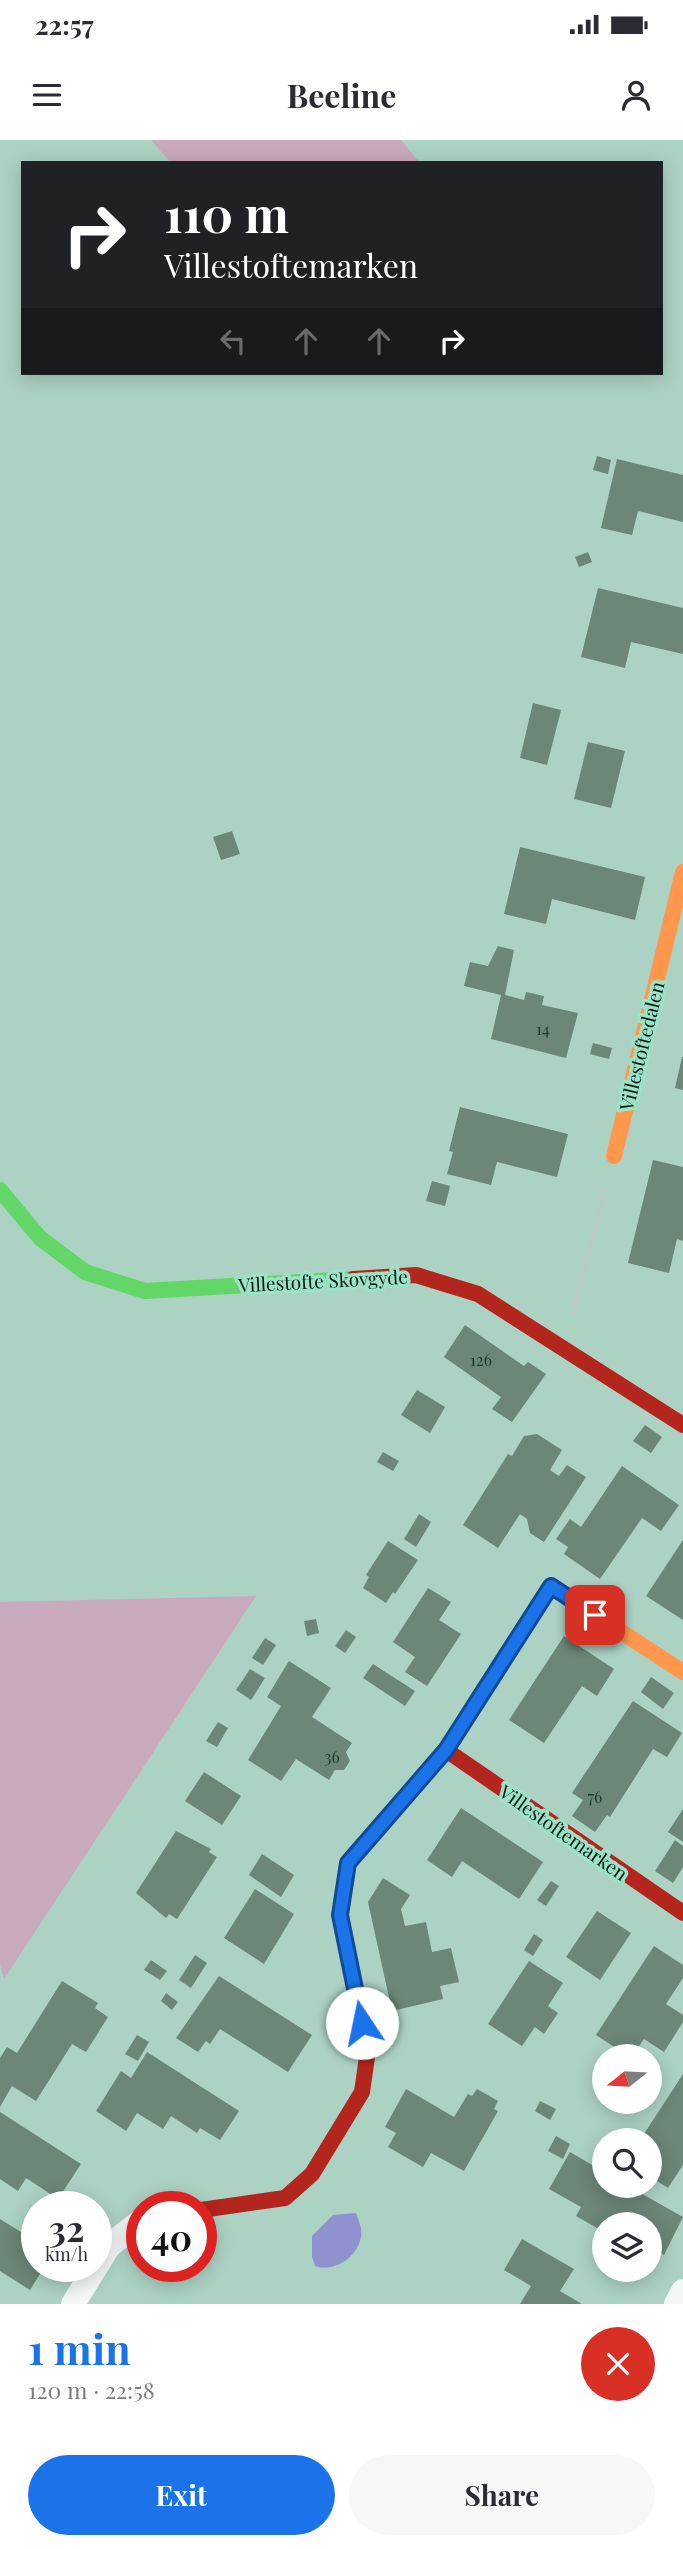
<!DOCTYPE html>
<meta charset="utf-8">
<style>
:root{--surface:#fff;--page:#f7f7f7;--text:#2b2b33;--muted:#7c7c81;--accent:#1a73e8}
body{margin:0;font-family:"Playfair Display",serif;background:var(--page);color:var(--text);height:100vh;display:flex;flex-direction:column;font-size:26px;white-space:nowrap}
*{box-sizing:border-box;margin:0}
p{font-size:23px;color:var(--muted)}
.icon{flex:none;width:38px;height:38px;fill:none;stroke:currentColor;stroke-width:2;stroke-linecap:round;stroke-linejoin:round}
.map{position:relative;height:2164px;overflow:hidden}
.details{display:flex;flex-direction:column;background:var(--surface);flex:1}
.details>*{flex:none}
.hud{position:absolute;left:21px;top:21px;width:642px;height:214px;border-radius:0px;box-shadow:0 4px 18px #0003;background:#202124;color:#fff;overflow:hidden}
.needle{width:46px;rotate:252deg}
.buttons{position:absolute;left:592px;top:1904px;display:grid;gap:14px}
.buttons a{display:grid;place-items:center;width:70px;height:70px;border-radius:50%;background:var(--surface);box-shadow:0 4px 18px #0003;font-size:35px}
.speed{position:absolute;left:21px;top:2051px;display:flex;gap:14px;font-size:35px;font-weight:700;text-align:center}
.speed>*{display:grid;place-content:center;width:91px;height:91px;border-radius:50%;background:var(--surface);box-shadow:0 4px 18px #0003;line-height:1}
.speed small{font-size:18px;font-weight:400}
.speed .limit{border:10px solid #d22;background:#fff;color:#111}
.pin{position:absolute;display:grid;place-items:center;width:60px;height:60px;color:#fff;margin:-30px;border-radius:14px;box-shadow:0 4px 10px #0006}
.me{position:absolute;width:77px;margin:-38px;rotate:349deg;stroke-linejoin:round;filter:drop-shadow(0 0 5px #0008)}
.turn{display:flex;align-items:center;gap:24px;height:147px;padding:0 28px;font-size:32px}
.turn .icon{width:91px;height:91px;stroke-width:2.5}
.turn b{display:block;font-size:49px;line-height:60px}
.lanes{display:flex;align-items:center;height:66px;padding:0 28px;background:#0003;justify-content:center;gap:35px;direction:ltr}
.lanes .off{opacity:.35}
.round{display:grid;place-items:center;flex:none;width:74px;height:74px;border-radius:37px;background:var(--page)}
.summary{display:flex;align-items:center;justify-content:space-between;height:119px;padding:0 28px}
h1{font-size:42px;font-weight:700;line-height:52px;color:var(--accent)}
.primary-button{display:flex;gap:14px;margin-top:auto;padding:14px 28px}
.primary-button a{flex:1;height:80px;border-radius:42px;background:var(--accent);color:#fff;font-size:28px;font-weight:700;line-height:80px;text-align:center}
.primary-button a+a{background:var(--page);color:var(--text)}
.status{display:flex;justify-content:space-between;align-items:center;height:49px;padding:0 35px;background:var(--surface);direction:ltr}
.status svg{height:19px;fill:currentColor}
header{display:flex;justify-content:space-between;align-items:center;height:91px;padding:0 28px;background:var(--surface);font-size:32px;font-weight:700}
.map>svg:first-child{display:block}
.green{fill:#c8aabc}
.water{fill:#8f92ce}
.building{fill:#6c8678}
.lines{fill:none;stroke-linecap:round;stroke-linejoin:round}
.path{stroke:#bdc8c4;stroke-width:4.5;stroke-dasharray:5 3.5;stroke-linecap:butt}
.street{stroke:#f3f8f6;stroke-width:24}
.fast{stroke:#63d668;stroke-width:16}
.slow{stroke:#ff974d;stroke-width:16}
.jam{stroke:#b3261e;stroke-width:16}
.route-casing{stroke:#114b97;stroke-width:18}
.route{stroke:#1a73e8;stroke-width:12}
.labels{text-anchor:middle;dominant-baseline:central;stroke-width:7;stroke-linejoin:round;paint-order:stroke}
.number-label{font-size:16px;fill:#1c382e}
.street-label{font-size:19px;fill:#021e15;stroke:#9de1c7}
</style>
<div class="status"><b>22:57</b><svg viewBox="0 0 49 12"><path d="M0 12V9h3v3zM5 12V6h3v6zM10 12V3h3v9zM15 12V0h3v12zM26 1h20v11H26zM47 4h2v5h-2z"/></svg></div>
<header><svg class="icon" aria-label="menu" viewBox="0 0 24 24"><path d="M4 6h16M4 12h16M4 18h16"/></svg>Beeline<svg class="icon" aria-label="person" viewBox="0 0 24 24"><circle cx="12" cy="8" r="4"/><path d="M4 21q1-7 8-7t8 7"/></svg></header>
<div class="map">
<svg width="683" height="2164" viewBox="0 0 683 2164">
<rect width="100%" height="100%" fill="#acd2c4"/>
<g class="green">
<polygon points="151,0 401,0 420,23 171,23"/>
<polygon points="256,1456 4,1839 0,1825 0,1462"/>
</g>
<path class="water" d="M 356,2073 C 359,2082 364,2091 360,2101 C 354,2120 333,2132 315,2126 L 312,2117 L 312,2096 L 333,2075 Z"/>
<g class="building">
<polygon points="597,316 611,320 608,334 593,330"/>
<polygon points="617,319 683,335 683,382 638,371 632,395 601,388"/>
<polygon points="588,412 592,422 579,427 575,417"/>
<polygon points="598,448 683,468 683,514 631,502 625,528 581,517"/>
<polygon points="533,563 561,570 547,625 520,618"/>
<polygon points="588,602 625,611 611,668 574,659"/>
<polygon points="232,691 240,714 221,720 213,697"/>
<polygon points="520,707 645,737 635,780 552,759 546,784 504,774"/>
<polygon points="498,806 514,810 505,855 524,860 526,852 544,856 542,865 578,873 566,918 491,899 501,855 464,846 470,822 488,826"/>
<polygon points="593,903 612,908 609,919 590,914"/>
<polygon points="682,917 683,917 683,950 675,948"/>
<polygon points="460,967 568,994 557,1037 497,1022 491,1045 447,1034 453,1012 449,1011"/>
<polygon points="653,1020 683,1027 683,1101 677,1099 669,1133 628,1123"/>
<polygon points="432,1041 450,1046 445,1066 426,1061"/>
<polygon points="465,1185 524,1226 528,1222 546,1234 512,1282 492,1269 501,1257 444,1217"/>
<polygon points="417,1250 445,1267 430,1293 401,1275"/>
<polygon points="645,1285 662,1297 651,1313 633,1301"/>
<polygon points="537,1294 562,1310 550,1330 559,1336 567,1325 586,1337 544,1402 530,1393 527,1379 520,1374 498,1408 463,1385 508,1314 512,1316 524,1296"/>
<polygon points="383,1312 399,1321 393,1331 377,1322"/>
<polygon points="622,1326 679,1365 661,1391 642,1378 600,1439 564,1414 568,1407 556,1399 570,1379 581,1387"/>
<polygon points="419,1374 431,1382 416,1407 404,1399"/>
<polygon points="683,1400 683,1480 646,1456"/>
<polygon points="388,1401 418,1420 395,1454 393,1452 386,1463 363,1448 369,1437 366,1435"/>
<polygon points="428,1448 451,1462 439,1480 461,1494 427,1546 405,1532 415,1517 393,1502"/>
<polygon points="316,1479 319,1493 307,1496 304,1481"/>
<polygon points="346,1490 356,1497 345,1513 335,1506"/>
<polygon points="564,1496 614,1529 597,1556 582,1546 544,1603 509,1580"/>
<polygon points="265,1498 276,1505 263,1525 252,1518"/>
<polygon points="289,1521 331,1548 312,1577 352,1603 346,1612 350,1621 344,1630 335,1630 329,1640 296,1619 281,1641 248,1620 281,1566 267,1557"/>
<polygon points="373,1524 415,1551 405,1566 363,1538"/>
<polygon points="250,1529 265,1538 251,1560 236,1550"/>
<polygon points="651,1537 674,1553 663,1569 641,1552"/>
<polygon points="633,1561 682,1593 667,1617 653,1609 610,1677 607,1675 595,1692 572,1676 583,1660 572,1653"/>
<polygon points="218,1582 228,1588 217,1607 206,1601"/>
<polygon points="204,1632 241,1656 222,1685 185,1661"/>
<polygon points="461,1668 543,1722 519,1759 462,1721 452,1737 427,1720"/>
<polygon points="683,1669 683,1702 668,1692"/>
<polygon points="176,1691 211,1709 209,1712 217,1717 177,1779 169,1774 166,1778 136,1753"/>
<polygon points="675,1700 683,1706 683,1727 673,1743 655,1731"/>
<polygon points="262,1714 294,1735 281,1757 249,1735"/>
<polygon points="383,1738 410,1755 401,1769 405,1786 426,1782 432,1812 451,1808 459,1842 440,1846 443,1859 392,1871 368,1762"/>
<polygon points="551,1741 559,1746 546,1766 537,1760"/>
<polygon points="255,1749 294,1774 264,1824 224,1798"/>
<polygon points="597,1771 631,1793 600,1840 566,1817"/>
<polygon points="534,1794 543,1800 533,1816 524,1810"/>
<polygon points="654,1806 683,1825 683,1838 666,1864 683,1875 683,1882 664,1912 644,1899 632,1916 628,1916 596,1895"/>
<polygon points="195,1815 207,1823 191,1848 179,1840"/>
<polygon points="151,1820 167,1831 160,1840 144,1830"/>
<polygon points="529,1821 563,1843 548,1866 558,1873 544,1894 535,1887 522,1906 488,1884"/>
<polygon points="219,1836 312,1895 288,1932 220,1889 210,1904 206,1901 198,1912 176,1898"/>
<polygon points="62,1841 98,1863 95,1868 108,1877 86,1912 72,1904 36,1961 12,1946 0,1967 0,1918 7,1907 17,1913"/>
<polygon points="166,1853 178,1862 172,1870 161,1861"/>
<polygon points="137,1895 149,1902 138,1921 125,1914"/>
<polygon points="147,1912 239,1971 220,2000 200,1988 197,1993 171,1976 163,1989 137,1973 126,1991 96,1971 121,1931 131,1938"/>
<polygon points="683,1934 683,2025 668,2048 649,2036 649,2000 629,2000 632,1994 640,2000"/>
<polygon points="406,1949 454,1977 468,1954 472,1956 477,1949 498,1961 494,1969 498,1971 464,2031 431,2013 423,2027 388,2007 396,1993 385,1987"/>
<polygon points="540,1961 556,1969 550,1980 535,1971"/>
<polygon points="0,1972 81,2024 58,2059 26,2038 18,2051 0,2039"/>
<polygon points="556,1996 570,2004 563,2019 548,2011"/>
<polygon points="570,2012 604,2032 604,2046 628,2046 683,2077 664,2115 649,2106 649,2084 608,2083 604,2084 604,2092 576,2076 581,2067 549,2049"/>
<polygon points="0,2079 37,2102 37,2126 45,2126 30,2150 0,2131"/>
<polygon points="522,2099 574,2129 560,2151 582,2164 520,2164 531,2146 504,2130"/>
</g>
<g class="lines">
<polyline class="path" points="573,1176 606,1045"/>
<g class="street">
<polyline points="73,2164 109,2106 142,2080"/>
<polyline points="676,2164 683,2151"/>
</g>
<polyline class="fast" points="0,1050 40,1098 85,1132 145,1151 353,1139"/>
<g class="slow">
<polyline points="614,1016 683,732"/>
<polyline points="418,1642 446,1610 551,1446 683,1532"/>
</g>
<g class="jam">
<polyline points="353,1139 416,1135 478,1154 683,1285"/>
<polyline points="446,1610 683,1773"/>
<polyline points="201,2070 285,2058 312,2034 362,1952 368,1910 340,1775 348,1723 418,1642"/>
</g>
</g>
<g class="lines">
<g class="route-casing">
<polyline id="route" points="362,1883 340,1775 348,1723 446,1610 551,1446 595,1475"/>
</g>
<use href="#route" class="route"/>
</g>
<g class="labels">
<g class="number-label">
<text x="543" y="888">14</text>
<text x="481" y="1219">126</text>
<text x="332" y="1616">36</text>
<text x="595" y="1656">76</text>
</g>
<g class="street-label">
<text transform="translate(641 906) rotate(-76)">Villestoftedalen</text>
<text transform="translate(323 1140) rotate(-3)">Villestofte Skovgyde</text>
<text transform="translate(564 1692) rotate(35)">Villestoftemarken</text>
</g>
</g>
</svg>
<div class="buttons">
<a><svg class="needle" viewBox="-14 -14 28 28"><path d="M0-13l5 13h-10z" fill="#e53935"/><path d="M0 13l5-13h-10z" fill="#7c7c81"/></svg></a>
<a><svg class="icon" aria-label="search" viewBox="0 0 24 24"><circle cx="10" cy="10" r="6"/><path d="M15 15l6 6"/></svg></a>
<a><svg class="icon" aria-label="layers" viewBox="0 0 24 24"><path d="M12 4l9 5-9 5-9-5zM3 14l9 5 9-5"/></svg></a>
</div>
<div class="speed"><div>32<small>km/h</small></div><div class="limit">40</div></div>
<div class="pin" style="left:595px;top:1475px;background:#d93025"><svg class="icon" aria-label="arrive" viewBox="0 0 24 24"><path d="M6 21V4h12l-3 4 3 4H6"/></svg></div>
<svg class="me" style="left:362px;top:1883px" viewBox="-20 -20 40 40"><circle r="19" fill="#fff"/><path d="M0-13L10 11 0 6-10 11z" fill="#1a73e8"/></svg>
<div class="hud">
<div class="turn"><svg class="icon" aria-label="right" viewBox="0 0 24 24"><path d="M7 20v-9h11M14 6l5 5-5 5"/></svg><div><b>110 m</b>Villestoftemarken</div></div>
<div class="lanes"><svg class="icon off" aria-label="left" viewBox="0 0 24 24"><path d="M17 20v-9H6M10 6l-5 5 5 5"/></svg><svg class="icon off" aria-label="ahead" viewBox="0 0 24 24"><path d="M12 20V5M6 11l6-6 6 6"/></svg><svg class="icon off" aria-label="ahead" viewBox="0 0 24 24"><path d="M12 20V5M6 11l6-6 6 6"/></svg><svg class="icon" aria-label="right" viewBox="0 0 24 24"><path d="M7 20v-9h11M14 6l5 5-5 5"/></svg></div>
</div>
</div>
<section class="details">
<div class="summary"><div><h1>1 min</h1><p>120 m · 22:58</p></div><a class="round" style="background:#d93025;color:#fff"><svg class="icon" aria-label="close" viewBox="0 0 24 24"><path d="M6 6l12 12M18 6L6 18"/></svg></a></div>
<div class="primary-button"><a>Exit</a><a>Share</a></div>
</section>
